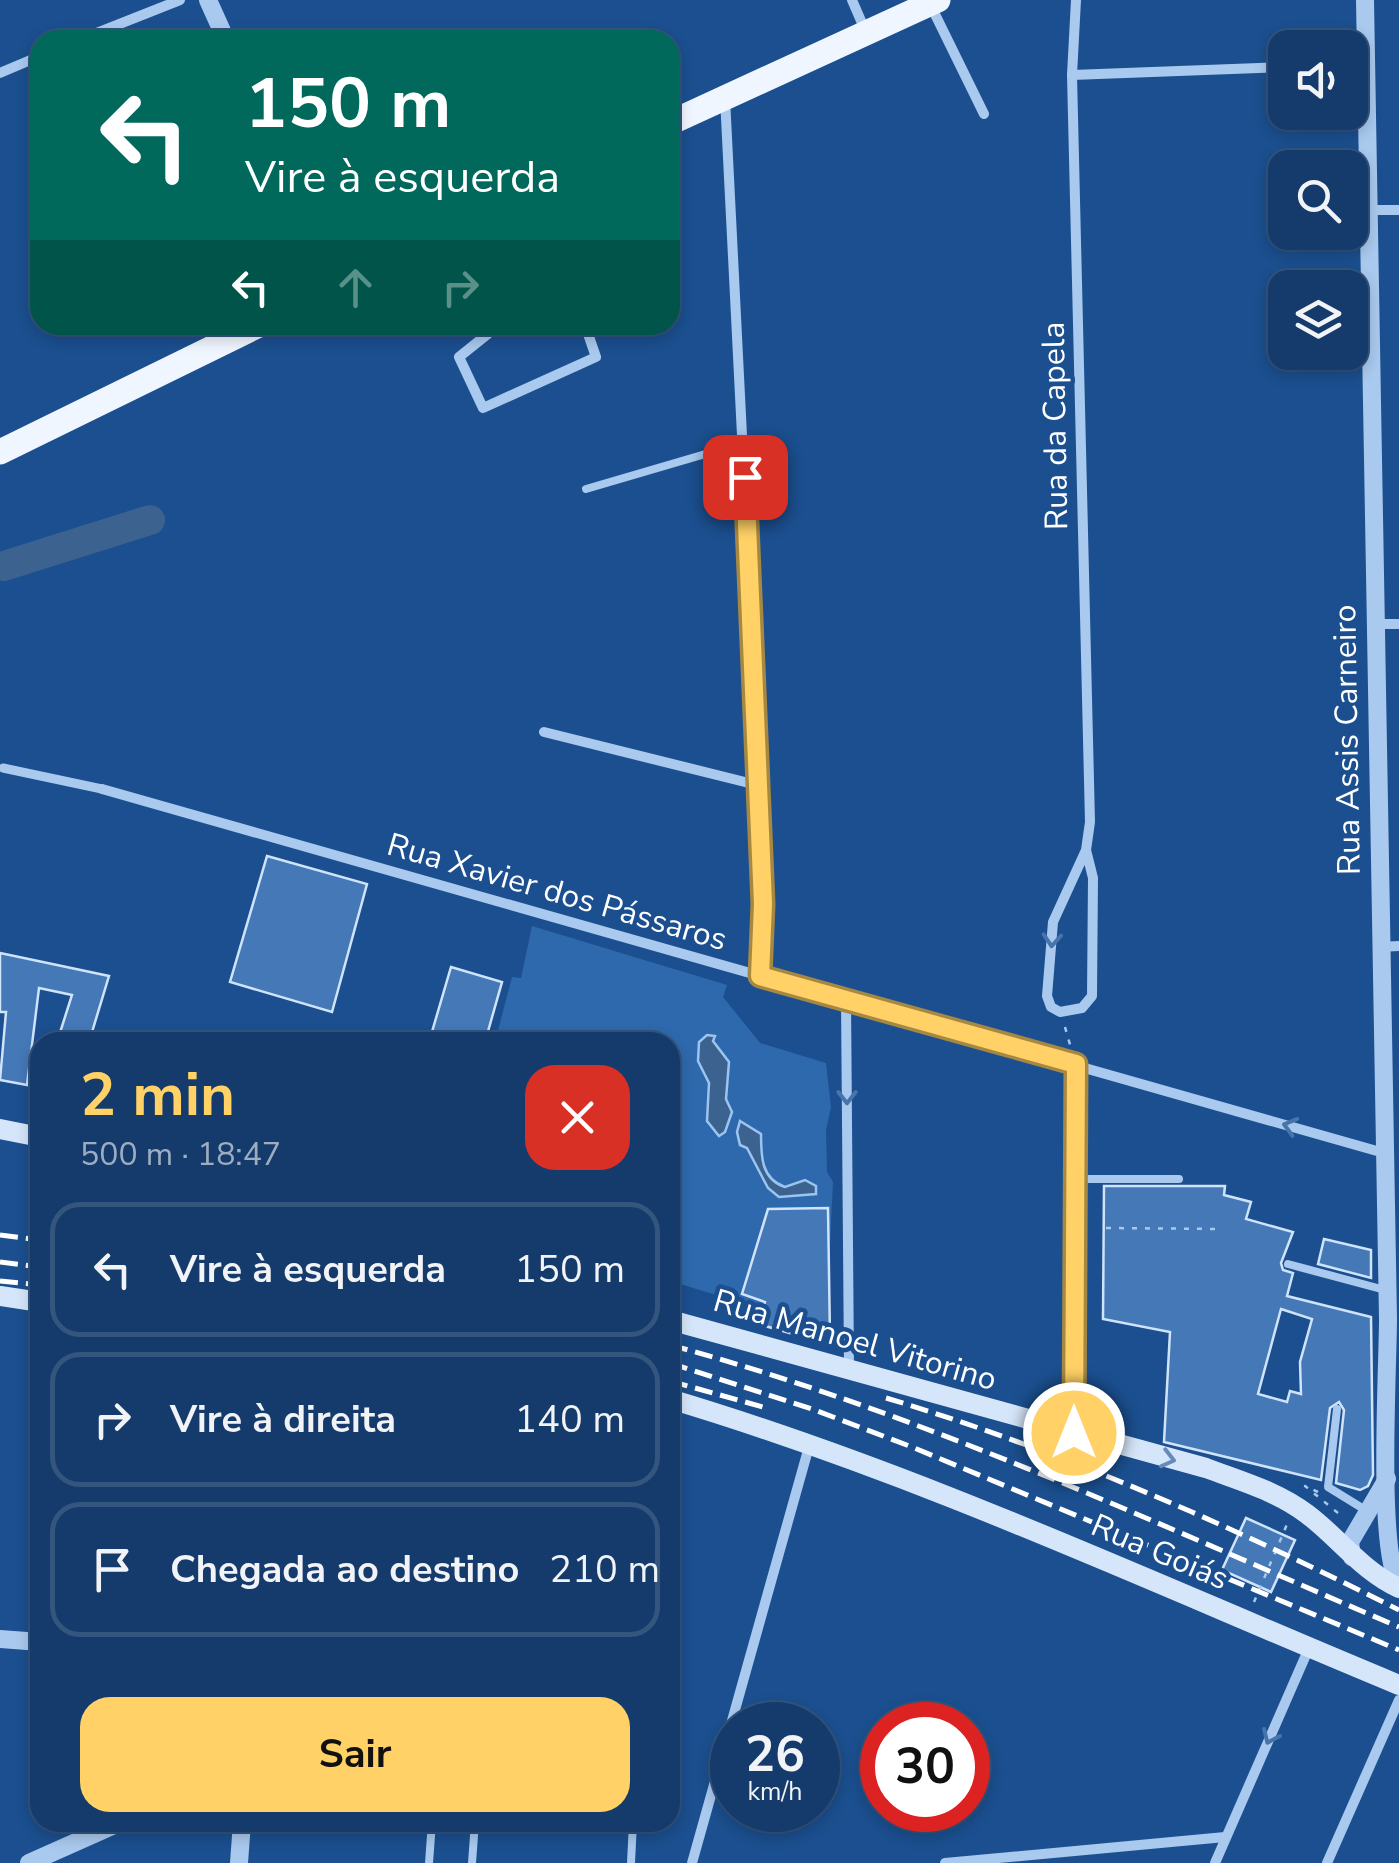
<!DOCTYPE html>
<html lang="pt">
<meta charset="utf-8">
<style>
:root{--surface:#143b6b;--page:#214673;--text:#f1f3f6;--muted:#9dadc1;--line:#33557e;--accent:#ffd166}
body{margin:0;font-family:"Nunito Sans",sans-serif;background:var(--page);color:var(--text);height:100vh;display:flex;flex-direction:column;font-size:38px;white-space:nowrap}
*{box-sizing:border-box;margin:0}
p{font-size:32px;color:var(--muted)}
.icon{flex:none;width:55px;height:55px;fill:none;stroke:currentColor;stroke-width:2;stroke-linecap:round;stroke-linejoin:round}
.map{position:relative;flex:1;overflow:hidden}
.details{position:absolute;left:30px;top:1032px;width:650px;height:800px;display:flex;flex-direction:column;background:var(--surface);border-radius:30px;box-shadow:0 5px 15px #0003,0 0 0 2px var(--line)}
.details>*{flex:none}
.banner{position:absolute;left:30px;top:30px;width:650px;height:305px;border-radius:30px;box-shadow:0 5px 15px #0003,0 0 0 2px var(--line);background:#00695c;color:#fff;overflow:hidden}
.fabs{position:absolute;left:1268px;top:30px;display:grid;gap:20px}
.fabs a{display:grid;place-items:center;width:100px;height:100px;border-radius:20px;background:var(--surface);box-shadow:0 5px 15px #0003,0 0 0 2px var(--line);font-size:50px}
.speed{position:absolute;left:710px;top:1702px;display:flex;gap:20px;font-size:50px;font-weight:700;text-align:center}
.speed>*{display:grid;place-content:center;width:130px;height:130px;border-radius:50%;background:var(--surface);box-shadow:0 5px 15px #0003,0 0 0 2px var(--line);line-height:1}
.speed small{font-size:25px;font-weight:400}
.speed .limit{border:15px solid #d22;background:#fff;color:#111}
.pin{position:absolute;display:grid;place-items:center;width:85px;height:85px;color:#fff;margin:-42px;border-radius:20px;box-shadow:0 5px 15px #0006}
.me{position:absolute;width:110px;margin:-55px;rotate:0deg;stroke-linejoin:round;filter:drop-shadow(0 0 8px #0008)}
.turn{display:flex;align-items:center;gap:35px;height:210px;padding:0 50px;font-size:45px}
.turn .icon{width:130px;height:130px;stroke-width:2.5}
.turn b{display:block;font-size:70px;line-height:85px}
.lanes{display:flex;align-items:center;height:95px;padding:0 50px;background:#0003;justify-content:center;gap:50px;direction:ltr}
.lanes .off{opacity:.35}
.round{display:grid;place-items:center;flex:none;width:105px;height:105px;border-radius:30px;background:var(--page)}
.headline{display:flex;align-items:center;justify-content:space-between;height:170px;padding:0 50px}
h1{font-size:60px;font-weight:700;line-height:75px;color:var(--accent)}
.button{display:flex;gap:20px;margin-top:auto;padding:20px 50px}
.button a{flex:1;height:115px;border-radius:30px;background:var(--accent);color:#111;font-size:40px;font-weight:700;line-height:115px;text-align:center}
ul{padding:0;list-style:none}
li{display:flex;align-items:center;gap:30px;height:135px;margin:0 20px 15px;padding:0 30px;border:5px solid var(--line);border-radius:30px}
li div{flex:1}
li b{display:block;font-size:38px}
li em{font-style:normal}
.map>svg:first-child{display:block}
.green{fill:#2e69ad}
.water{fill:#3c6290;stroke:#9cc4f0;stroke-width:2.5}
.lines{fill:none;stroke-linecap:round;stroke-linejoin:round}
.river{stroke:#3c6290;stroke-width:30}
.building{fill:#4478b7;stroke:#cfe3fa;stroke-width:2.5;fill-rule:evenodd}
.path{stroke:#a9c9ee;stroke-width:2.5;stroke-dasharray:5 8;stroke-linecap:butt}
.service{stroke:#a9c9ee;stroke-width:8}
.pedestrian{stroke:#a9c9ee;stroke-width:9}
.minor{stroke:#a9c9ee;stroke-width:10}
.tertiary{stroke:#a9c9ee;stroke-width:18}
.secondary{stroke:#d6e6fa;stroke-width:20}
.primary{stroke:#f0f6ff;stroke-width:25}
.rail{stroke:#fff;stroke-width:5;stroke-dasharray:18 8;stroke-linecap:butt}
.oneway{stroke:#4674ac}
.oneway2{stroke:#668bba}
.route-casing{stroke:#a68842;stroke-width:25}
.route{stroke:#ffd166;stroke-width:18}
.labels{text-anchor:middle;dominant-baseline:central;stroke-width:9;stroke-linejoin:round;paint-order:stroke}
.street-label{font-size:32px;fill:#fff;stroke:#1b4f8f}
</style>
<div class="map">
<svg width="1399" height="1863" viewBox="0 0 1399 1863">
<rect width="100%" height="100%" fill="#1b4f8f"/>
<polygon class="green" points="532,926 727,985 723,997 760,1043 826,1063 831,1107 826,1130 827,1172 833,1182 830,1243 786,1235 758,1324 743,1315 733,1300 670,1281 670,1042 495,1042 512,977 521,978"/>
<g class="water">
<polygon points="707,1035 715,1036 713,1041 729,1062 726,1099 732,1112 725,1132 719,1136 707,1121 709,1083 698,1061 699,1042"/>
<path d="M 740,1121 L 761,1134 C 761,1156 761,1179 785,1187 L 805,1180 L 816,1186 L 816,1194 L 779,1197 L 768,1188 L 747,1148 L 740,1145 L 737,1132 Z"/>
</g>
<g class="lines">
<polyline class="river" points="4,566 150,520"/>
</g>
<g class="building">
<polygon points="267,856 367,884 332,1012 230,982"/>
<polygon points="0,953 109,976 89,1042 57,1042 72,995 39,988 27,1085 0,1080 6,1012 0,1012"/>
<polygon points="451,967 502,982 485,1042 429,1042"/>
<path d="M 1104,1186 L 1225,1186 L 1224,1195 L 1251,1202 L 1246,1219 L 1293,1232 L 1281,1263 L 1283,1270 L 1293,1273 L 1287,1296 L 1371,1317 L 1373,1475 L 1368,1486 L 1360,1490 L 1336,1483 L 1344,1410 L 1339,1402 L 1330,1408 L 1321,1480 L 1164,1442 L 1170,1332 L 1103,1319 ZM 1281,1309 L 1312,1319 L 1300,1362 L 1301,1394 L 1290,1391 L 1287,1402 L 1258,1394 Z"/>
<polygon points="828,1208 830,1338 825,1343 758,1324 765,1302 742,1294 768,1209"/>
<polygon points="1324,1239 1371,1250 1371,1278 1318,1264"/>
<polygon points="1246,1518 1295,1540 1271,1592 1222,1570"/>
</g>
<g class="lines">
<g class="path">
<polyline points="1065,1027 1071,1048"/>
<polyline points="1106,1228 1222,1229"/>
<polyline points="1318,1492 1305,1486 1344,1518"/>
<polyline points="1254,1602 1288,1522"/>
</g>
<g class="service">
<polyline points="586,489 743,443"/>
<polyline points="1074,1179 1179,1179"/>
<polyline points="1288,1264 1385,1290"/>
<polyline points="1337,1409 1328,1487 1367,1511"/>
<polyline points="429,1863 432,1822"/>
<polyline points="472,1863 475,1822"/>
<polyline points="631,1863 633,1822"/>
</g>
<polyline class="pedestrian" points="3,768 102,789"/>
<g class="minor">
<polyline points="852,0 865,30"/>
<polyline points="1076,0 1072,75 1090,822 1086,850 1053,922 1047,996 1051,1007 1060,1012 1082,1008 1092,996 1093,878 1086,850"/>
<polyline points="930,4 984,114"/>
<polyline points="79,40 180,0"/>
<polyline points="0,73 40,56"/>
<polyline points="1072,75 1285,67"/>
<polyline points="725,98 751,614 763,904 760,976"/>
<polyline points="1366,210 1399,210"/>
<polyline points="499,325 459,357 483,408 596,357 585,325"/>
<polyline points="1375,624 1399,624"/>
<polyline points="544,732 757,785"/>
<polyline points="102,789 1384,1153"/>
<polyline points="1380,947 1399,946"/>
<polyline points="846,1000 849,1367"/>
<polyline points="1074,1432 1076,1064"/>
<polyline points="692,1863 810,1443"/>
<polyline points="945,1863 1225,1837"/>
<polyline points="1215,1863 1309,1648"/>
<polyline points="1327,1863 1399,1700"/>
</g>
<g class="tertiary">
<polyline points="208,0 226,40"/>
<path d="M 1365,0 L 1388,1319 C 1388,1365 1377,1554 1399,1583"/>
<polyline points="1352,1557 1350,1542 1387,1479"/>
<polyline points="0,1639 40,1642"/>
<polyline points="29,1863 121,1822"/>
<polyline points="239,1863 242,1822"/>
</g>
<g class="secondary">
<polyline points="0,1129 40,1137"/>
<polyline points="0,1296 40,1302"/>
<path d="M 670,1320 L 1206,1468 C 1240,1481 1277,1491 1307,1514 C 1339,1538 1361,1570 1399,1588"/>
<path d="M 670,1399 C 921,1474 1157,1585 1399,1685"/>
</g>
<g class="primary">
<polyline points="670,123 938,0"/>
<polyline points="0,452 259,325"/>
</g>
<g class="rail">
<polyline points="0,1235 40,1240"/>
<polyline points="0,1262 40,1267"/>
<polyline points="0,1281 40,1285"/>
<path d="M 670,1345 C 922,1413 1159,1525 1399,1627"/>
<polyline points="670,1363 812,1409 912,1447 1399,1650"/>
<polyline points="670,1381 763,1407"/>
<path d="M 886,1398 C 1063,1451 1234,1527 1399,1610"/>
</g>
</g>
<defs><path id="oneway-chevron" d="M-2-3.5L2.5 0L-2 3.5" fill="none" stroke-width="1.6" stroke-linecap="round" stroke-linejoin="round" transform="scale(2.5)"/></defs>
<g class="oneway">
<use href="#oneway-chevron" transform="translate(1052 940) rotate(94)"/>
<use href="#oneway-chevron" transform="translate(847 1097) rotate(90)"/>
<use href="#oneway-chevron" transform="translate(1290 1126) rotate(-164)"/>
<use href="#oneway-chevron" transform="translate(1270 1737) rotate(114)"/>
</g>
<use class="oneway2" href="#oneway-chevron" transform="translate(1168 1459) rotate(14)"/>
<g class="lines">
<g class="route-casing">
<polyline id="route" points="745,477 763,904 760,976 1076,1064 1074,1433"/>
</g>
<use href="#route" class="route"/>
</g>
<g class="labels">
<g class="street-label">
<text transform="translate(1055 426) rotate(-91)">Rua da Capela</text>
<text transform="translate(1347 740) rotate(-91)">Rua Assis Carneiro</text>
<text transform="translate(557 892) rotate(16)">Rua Xavier dos Pássaros</text>
<text transform="translate(855 1340) rotate(16)">Rua Manoel Vitorino</text>
<text transform="translate(1160 1552) rotate(23)">Rua Goiás</text>
</g>
</g>
</svg>
<div class="fabs">
<a><svg class="icon" aria-label="sound" viewBox="0 0 24 24"><path d="M4 9h4l5-4v14l-5-4H4zM17 9q2 3 0 6"/></svg></a>
<a><svg class="icon" aria-label="search" viewBox="0 0 24 24"><circle cx="10" cy="10" r="6"/><path d="M15 15l6 6"/></svg></a>
<a><svg class="icon" aria-label="layers" viewBox="0 0 24 24"><path d="M12 4l9 5-9 5-9-5zM3 14l9 5 9-5"/></svg></a>
</div>
<div class="speed"><div>26<small>km/h</small></div><div class="limit">30</div></div>
<div class="pin" style="left:745px;top:477px;background:#d93025"><svg class="icon" aria-label="arrive" viewBox="0 0 24 24"><path d="M6 21V4h12l-3 4 3 4H6"/></svg></div>
<svg class="me" style="left:1074px;top:1433px" viewBox="-20 -20 40 40"><circle r="17" fill="#ffd166" stroke="#fff" stroke-width="3"/><path d="M0-11L8 9 0 5-8 9z" fill="#fff"/></svg>
<div class="banner">
<div class="turn"><svg class="icon" aria-label="left" viewBox="0 0 24 24"><path d="M17 20v-9H6M10 6l-5 5 5 5"/></svg><div><b>150 m</b>Vire à esquerda</div></div>
<div class="lanes"><svg class="icon" aria-label="left" viewBox="0 0 24 24"><path d="M17 20v-9H6M10 6l-5 5 5 5"/></svg><svg class="icon off" aria-label="ahead" viewBox="0 0 24 24"><path d="M12 20V5M6 11l6-6 6 6"/></svg><svg class="icon off" aria-label="right" viewBox="0 0 24 24"><path d="M7 20v-9h11M14 6l5 5-5 5"/></svg></div>
</div>
<section class="details">
<div class="headline"><div><h1>2 min</h1><p>500 m · 18:47</p></div><a class="round" style="background:#d93025;color:#fff"><svg class="icon" aria-label="close" viewBox="0 0 24 24"><path d="M6 6l12 12M18 6L6 18"/></svg></a></div>
<ul>
<li><svg class="icon" aria-label="left" viewBox="0 0 24 24"><path d="M17 20v-9H6M10 6l-5 5 5 5"/></svg><div><b>Vire à esquerda</b></div><em>150 m</em></li>
<li><svg class="icon" aria-label="right" viewBox="0 0 24 24"><path d="M7 20v-9h11M14 6l5 5-5 5"/></svg><div><b>Vire à direita</b></div><em>140 m</em></li>
<li><svg class="icon" aria-label="arrive" viewBox="0 0 24 24"><path d="M6 21V4h12l-3 4 3 4H6"/></svg><div><b>Chegada ao destino</b></div><em>210 m</em></li>
</ul>
<div class="button"><a>Sair</a></div>
</section>
</div>
